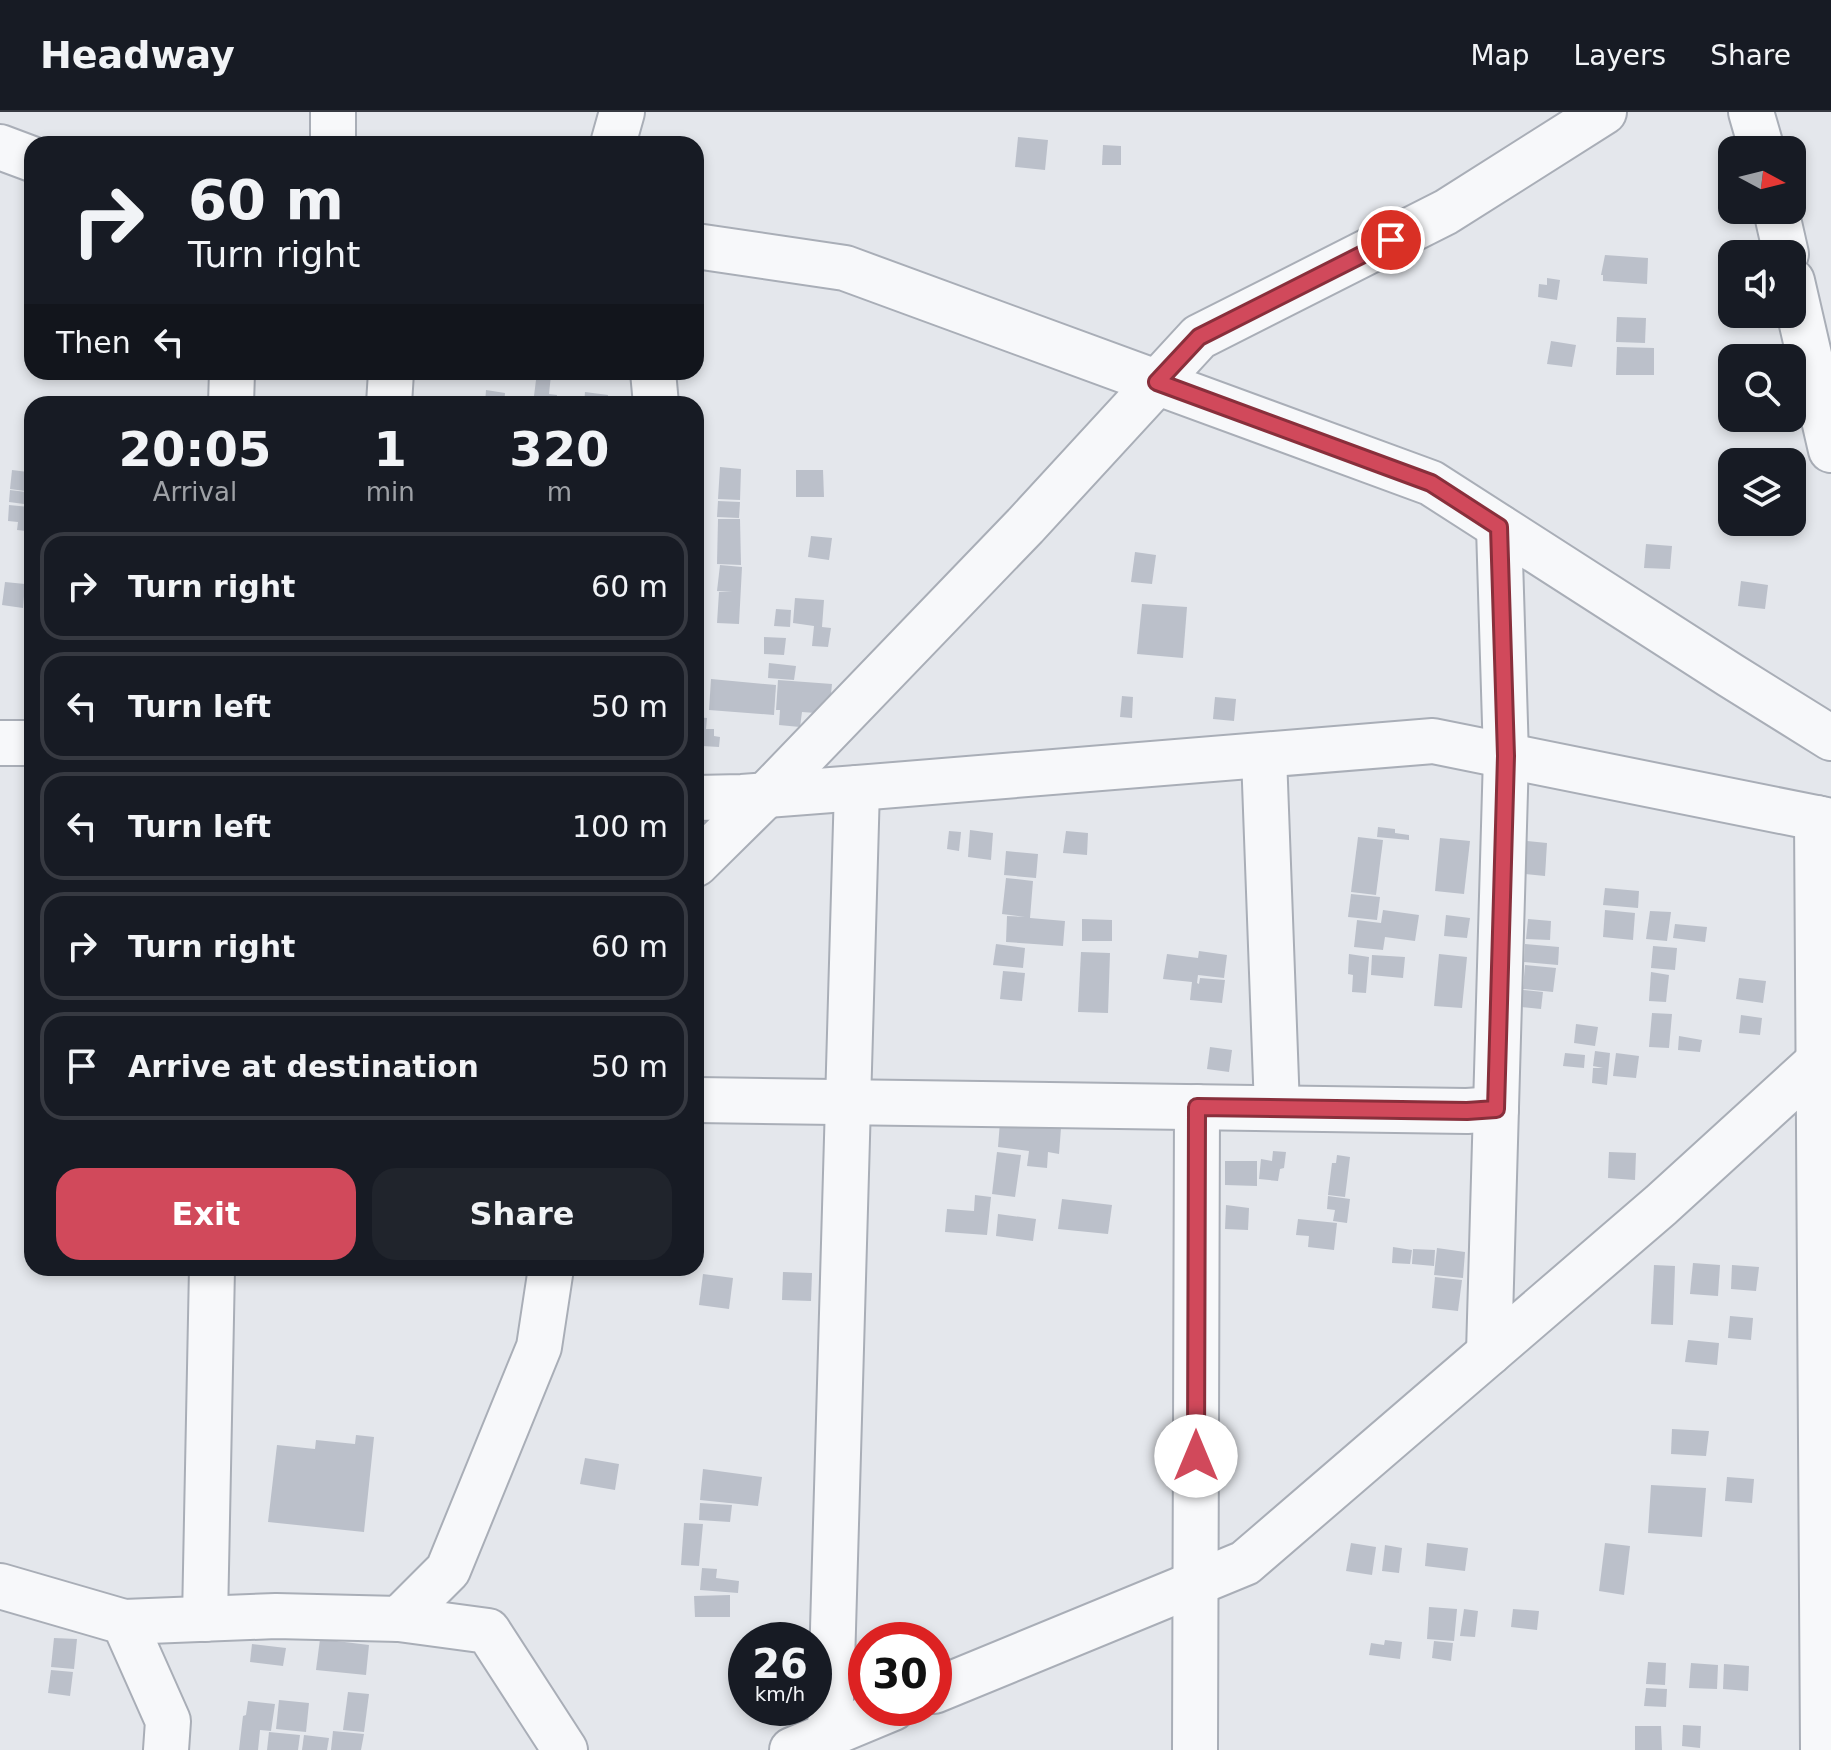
<!DOCTYPE html>
<style>
:root{--surface:#171b24;--page:#20242c;--text:#f1f3f6;--muted:#9ea1a6;--line:#363941;--accent:#d1495b}
body{margin:0;font-family:"DejaVu Sans",sans-serif;background:var(--page);color:var(--text);height:100vh;display:flex;flex-direction:column;font-size:30px;white-space:nowrap}
*{box-sizing:border-box;margin:0}
p{font-size:26px;color:var(--muted)}
.icon{flex:none;width:44px;height:44px;fill:none;stroke:currentColor;stroke-width:2;stroke-linecap:round;stroke-linejoin:round}
.map{position:relative;flex:1;overflow:hidden}
.panel{position:absolute;left:24px;top:284px;width:680px;height:880px;display:flex;flex-direction:column;background:var(--surface);border-radius:24px;box-shadow:0 4px 12px #0003}
.panel>*{flex:none}
.banner{position:absolute;left:24px;top:24px;width:680px;height:244px;border-radius:24px;box-shadow:0 4px 12px #0003;background:#171b24;color:var(--text);overflow:hidden}
.needle{width:52px;rotate:97deg}
.fabs{position:absolute;left:1718px;top:24px;display:grid;gap:16px}
.fabs a{display:grid;place-items:center;width:88px;height:88px;border-radius:16px;background:var(--surface);box-shadow:0 4px 12px #0003;font-size:40px}
.speed{position:absolute;left:728px;top:1510px;display:flex;gap:16px;font-size:40px;font-weight:700;text-align:center}
.speed>*{display:grid;place-content:center;width:104px;height:104px;border-radius:50%;background:var(--surface);box-shadow:0 4px 12px #0003;line-height:1}
.speed small{font-size:20px;font-weight:400}
.speed .limit{border:12px solid #d22;background:#fff;color:#111}
.pin{position:absolute;display:grid;place-items:center;width:68px;height:68px;color:#fff;margin:-34px;border:4px solid #fff;border-radius:50%;box-shadow:0 2px 8px #0007}
.me{position:absolute;width:88px;margin:-44px;rotate:0deg;stroke-linejoin:round;filter:drop-shadow(0 0 6px #0008)}
.turn{display:flex;align-items:center;gap:28px;height:168px;padding:0 32px;font-size:36px}
.turn .icon{width:104px;height:104px;stroke-width:2.5}
.turn b{display:block;font-size:56px;line-height:68px}
.then{display:flex;align-items:center;height:76px;padding:0 32px;background:#0003;gap:16px;font-size:30px}
.eta{display:flex;justify-content:space-evenly;align-items:center;height:136px;text-align:center}
.eta b{font-size:48px;font-weight:700;line-height:56px}
.action{display:flex;gap:16px;margin-top:auto;padding:16px 32px}
.action a{flex:1;height:92px;border-radius:24px;background:var(--accent);color:#fff;font-size:32px;font-weight:700;line-height:92px;text-align:center}
.action a+a{background:var(--page);color:var(--text)}
ul{padding:0;list-style:none}
li{display:flex;align-items:center;gap:24px;height:108px;margin:0 16px 12px;padding:0 16px;border:4px solid var(--line);border-radius:24px}
li div{flex:1}
li b{display:block;font-size:30px}
li em{font-style:normal}
header{display:flex;align-items:center;gap:48px;box-sizing:border-box;height:112px;padding:0 40px;background:var(--surface);border-bottom:2px solid var(--line)}
header strong{font-size:38px}
nav{display:flex;gap:44px;margin-inline-start:auto;font-size:28px}
.map>svg:first-child{display:block}
.building{fill:#bbc0ca}
.lines{fill:none;stroke-linecap:round;stroke-linejoin:round}
.minor-casing{stroke:#a9aeb7;stroke-width:48}
.minor{stroke:#f7f8fa;stroke-width:44}
.route-casing{stroke:#882f3b;stroke-width:20}
.route{stroke:#d1495b;stroke-width:14}
</style>
<header>
<strong>Headway</strong>
<nav><a>Map</a><a>Layers</a><a>Share</a></nav>
</header>
<div class="map">
<svg width="1831" height="1638" viewBox="0 0 1831 1638">
<rect width="100%" height="100%" fill="#e4e7ec"/>
<g class="building">
<polygon points="1018,25 1048,28 1045,58 1015,55"/>
<polygon points="1103,33 1121,34 1121,53 1102,53"/>
<polygon points="1605,143 1648,146 1647,172 1603,169 1603,163 1601,163"/>
<polygon points="1547,166 1560,168 1557,188 1538,185 1539,172 1547,173"/>
<polygon points="1617,205 1646,206 1645,231 1616,230"/>
<polygon points="1551,229 1576,233 1572,255 1547,252"/>
<polygon points="1617,235 1654,236 1654,263 1616,263"/>
<polygon points="537,260 547,260 547,263 551,263 549,282 557,283 556,292 533,292"/>
<polygon points="486,278 505,281 504,292 485,292"/>
<polygon points="585,280 608,283 607,292 584,292"/>
<polygon points="720,355 741,357 740,388 718,387"/>
<polygon points="12,358 28,360 25,379 10,377"/>
<polygon points="796,358 823,358 824,385 796,385"/>
<polygon points="10,378 26,380 24,392 9,390"/>
<polygon points="718,389 740,390 739,406 717,405"/>
<polygon points="9,393 29,395 26,419 17,418 18,410 8,409"/>
<polygon points="718,407 740,407 741,453 717,452"/>
<polygon points="811,424 832,426 829,448 808,445"/>
<polygon points="1646,432 1672,434 1670,457 1644,456"/>
<polygon points="1135,440 1156,443 1152,472 1131,470"/>
<polygon points="720,453 742,455 739,512 717,511 719,480 732,480 717,479"/>
<polygon points="1741,469 1768,473 1765,497 1738,494"/>
<polygon points="5,470 25,472 23,496 2,493"/>
<polygon points="795,486 824,488 822,515 831,516 828,535 812,534 814,514 793,511"/>
<polygon points="1142,492 1187,495 1183,546 1137,542"/>
<polygon points="776,497 791,498 790,515 774,514"/>
<polygon points="764,525 786,526 784,543 764,542"/>
<polygon points="769,551 796,554 794,568 768,566"/>
<polygon points="711,567 776,573 774,603 709,598"/>
<polygon points="778,568 832,572 829,602 802,600 800,615 779,613 780,598 776,598"/>
<polygon points="1122,584 1133,585 1132,606 1120,605"/>
<polygon points="1215,585 1236,587 1234,609 1213,607"/>
<polygon points="696,605 707,606 706,617 714,617 714,624 720,625 719,635 702,634 703,621 696,621"/>
<polygon points="1378,715 1395,717 1395,721 1409,723 1409,728 1377,725"/>
<polygon points="970,718 993,721 991,748 968,745"/>
<polygon points="949,719 961,720 959,739 947,737"/>
<polygon points="1066,719 1088,721 1087,743 1063,741"/>
<polygon points="1358,725 1383,728 1376,783 1351,780"/>
<polygon points="1440,726 1470,729 1464,782 1435,779"/>
<polygon points="1527,729 1547,731 1545,764 1525,762"/>
<polygon points="1006,739 1038,742 1036,766 1004,763"/>
<polygon points="1006,766 1033,769 1030,806 1065,809 1063,834 1006,830 1007,804 1025,805 1002,802"/>
<polygon points="1605,776 1639,779 1638,796 1603,793"/>
<polygon points="1351,782 1380,785 1377,808 1348,805"/>
<polygon points="1383,798 1419,803 1415,829 1385,825 1383,838 1354,835 1357,808 1381,811"/>
<polygon points="1605,798 1635,801 1633,828 1603,825"/>
<polygon points="1650,799 1671,800 1667,829 1646,827"/>
<polygon points="1446,803 1470,806 1467,826 1444,824"/>
<polygon points="1082,807 1112,808 1112,829 1082,829"/>
<polygon points="1528,807 1551,809 1550,828 1526,827"/>
<polygon points="1675,812 1707,815 1705,830 1673,826"/>
<polygon points="996,832 1025,836 1023,856 993,853"/>
<polygon points="1525,832 1559,835 1558,853 1524,850"/>
<polygon points="1653,834 1677,836 1675,858 1651,856"/>
<polygon points="1199,839 1227,843 1224,866 1198,863 1197,871 1199,872 1200,866 1225,868 1222,891 1190,888 1192,870 1163,867 1167,842 1198,846"/>
<polygon points="1081,840 1110,841 1108,901 1078,900"/>
<polygon points="1349,842 1369,845 1366,881 1352,880 1353,863 1348,862"/>
<polygon points="1439,842 1467,845 1462,896 1434,894"/>
<polygon points="1372,843 1405,845 1403,866 1371,863"/>
<polygon points="1525,853 1556,856 1553,880 1523,877"/>
<polygon points="1003,859 1025,861 1022,889 1000,887"/>
<polygon points="1651,860 1669,863 1666,890 1649,889"/>
<polygon points="1739,866 1766,869 1763,891 1736,887"/>
<polygon points="1523,878 1543,880 1541,897 1521,895"/>
<polygon points="1652,901 1672,902 1669,936 1649,935"/>
<polygon points="1741,903 1762,906 1760,923 1739,921"/>
<polygon points="1576,912 1598,915 1595,934 1574,931"/>
<polygon points="1679,924 1702,928 1700,940 1678,938"/>
<polygon points="1210,935 1232,938 1229,960 1207,957"/>
<polygon points="1595,939 1610,941 1607,973 1592,971 1593,956 1603,956 1593,954"/>
<polygon points="1565,941 1585,943 1584,956 1563,954"/>
<polygon points="1616,941 1639,944 1636,966 1613,964"/>
<polygon points="1000,1010 1061,1016 1059,1042 1048,1040 1047,1056 1027,1054 1029,1039 998,1035"/>
<polygon points="1273,1039 1286,1040 1284,1056 1280,1057 1278,1069 1259,1067 1261,1047 1272,1049"/>
<polygon points="997,1040 1021,1043 1015,1085 992,1082"/>
<polygon points="1609,1040 1636,1041 1635,1068 1608,1066"/>
<polygon points="1337,1043 1350,1045 1345,1085 1328,1083 1332,1051 1336,1051"/>
<polygon points="1225,1049 1257,1049 1257,1074 1225,1073"/>
<polygon points="975,1083 991,1085 987,1123 945,1120 947,1097 974,1099"/>
<polygon points="1328,1084 1350,1087 1347,1111 1333,1109 1335,1098 1327,1097"/>
<polygon points="1062,1087 1112,1093 1108,1122 1058,1117"/>
<polygon points="1226,1093 1249,1096 1248,1118 1225,1117"/>
<polygon points="998,1102 1036,1107 1033,1129 996,1124"/>
<polygon points="1298,1107 1337,1111 1334,1138 1308,1135 1309,1124 1296,1123"/>
<polygon points="1393,1135 1412,1138 1410,1152 1392,1151"/>
<polygon points="1437,1136 1465,1140 1463,1166 1434,1163"/>
<polygon points="1413,1137 1435,1138 1434,1154 1412,1152"/>
<polygon points="1693,1151 1720,1153 1718,1184 1690,1182"/>
<polygon points="1654,1153 1675,1154 1673,1213 1651,1212"/>
<polygon points="1732,1153 1759,1155 1756,1179 1731,1177"/>
<polygon points="783,1160 812,1161 811,1189 782,1188"/>
<polygon points="703,1162 733,1166 729,1197 699,1193"/>
<polygon points="1435,1165 1462,1168 1458,1199 1432,1196"/>
<polygon points="1730,1204 1753,1206 1751,1228 1728,1226"/>
<polygon points="1688,1228 1719,1231 1717,1253 1685,1250"/>
<polygon points="1672,1317 1709,1319 1706,1344 1671,1342"/>
<polygon points="356,1323 374,1325 364,1420 268,1410 277,1333 315,1337 316,1328 355,1332"/>
<polygon points="585,1346 619,1352 615,1378 580,1372"/>
<polygon points="703,1357 762,1365 758,1394 700,1388"/>
<polygon points="1727,1365 1754,1367 1752,1391 1725,1389"/>
<polygon points="1651,1373 1706,1376 1702,1425 1648,1421"/>
<polygon points="700,1391 732,1393 730,1410 699,1408"/>
<polygon points="684,1411 703,1412 699,1454 681,1453"/>
<polygon points="1351,1431 1376,1435 1372,1463 1346,1459"/>
<polygon points="1427,1431 1468,1436 1465,1459 1425,1454"/>
<polygon points="1605,1431 1630,1434 1624,1483 1599,1479"/>
<polygon points="1385,1433 1402,1436 1399,1461 1382,1459"/>
<polygon points="702,1456 717,1457 716,1466 739,1469 738,1481 700,1478"/>
<polygon points="730,1483 730,1505 695,1505 694,1484"/>
<polygon points="1429,1495 1457,1497 1454,1529 1427,1527"/>
<polygon points="1464,1497 1478,1499 1475,1525 1460,1524"/>
<polygon points="1513,1497 1539,1499 1537,1518 1511,1515"/>
<polygon points="54,1526 77,1527 74,1557 51,1555"/>
<polygon points="320,1527 369,1533 366,1563 316,1558"/>
<polygon points="1385,1528 1402,1530 1400,1547 1369,1543 1371,1531 1384,1533"/>
<polygon points="1434,1529 1453,1531 1451,1549 1432,1546"/>
<polygon points="252,1532 286,1536 283,1554 250,1550"/>
<polygon points="1648,1550 1666,1551 1665,1573 1646,1572"/>
<polygon points="1691,1551 1718,1553 1717,1577 1689,1576"/>
<polygon points="1724,1552 1749,1554 1748,1579 1723,1577"/>
<polygon points="51,1558 73,1560 70,1584 48,1581"/>
<polygon points="1646,1576 1667,1577 1666,1595 1644,1594"/>
<polygon points="348,1580 369,1582 364,1620 343,1618"/>
<polygon points="279,1588 309,1591 306,1620 276,1617"/>
<polygon points="248,1589 275,1592 271,1619 260,1618 258,1638 239,1638 243,1604 246,1603"/>
<polygon points="1683,1613 1701,1614 1700,1636 1682,1634"/>
<polygon points="1635,1614 1661,1614 1662,1638 1635,1638"/>
<polygon points="333,1619 364,1622 361,1638 331,1638"/>
<polygon points="269,1620 300,1623 298,1638 267,1638"/>
<polygon points="304,1623 329,1626 327,1638 302,1638"/>
</g>
<g class="lines">
<g class="minor-casing">
<g id="minor">
<polyline points="1751,0 1762,38"/>
<polyline points="333,32 333,0"/>
<polyline points="613,32 622,0"/>
<polyline points="0,35 32,47"/>
<polyline points="1776,98 1786,142"/>
<polyline points="696,134 845,156 1431,371 1730,563 1831,626"/>
<polyline points="1792,169 1831,338"/>
<polyline points="653,260 656,292"/>
<polyline points="231,292 232,260"/>
<polyline points="389,292 391,260"/>
<polyline points="0,631 32,631"/>
<polyline points="1264,644 1277,996"/>
<polyline points="696,686 742,685 857,676 1433,629 1831,709"/>
<polyline points="1817,706 1823,1638"/>
<polyline points="696,752 766,683 1025,414 1199,225 1446,100 1604,0"/>
<polyline points="696,988 1467,999 1496,997"/>
<polyline points="1489,1241 1506,644 1499,415"/>
<polyline points="0,1474 124,1510 168,1609 166,1638"/>
<polyline points="205,1507 212,1156"/>
<polyline points="399,1507 488,1519 565,1638"/>
<polyline points="124,1510 276,1504 399,1507 448,1458 539,1235 551,1156"/>
<polyline points="934,1579 1245,1451 1661,1093 1831,938"/>
<polyline points="830,1622 857,676"/>
<polyline points="792,1638 893,1596"/>
<polyline points="1195,1638 1197,995"/>
</g>
</g>
<use href="#minor" class="minor"/>
</g>
<g class="lines">
<g class="route-casing">
<polyline id="route" points="1196,1344 1197,995 1467,999 1496,997 1506,644 1499,415 1431,371 1157,270 1199,225 1391,128"/>
</g>
<use href="#route" class="route"/>
</g>
</svg>
<div class="fabs">
<a><svg class="needle" viewBox="-14 -14 28 28"><path d="M0-13l5 13h-10z" fill="#e53935"/><path d="M0 13l5-13h-10z" fill="#9ea1a6"/></svg></a>
<a><svg class="icon" aria-label="sound" viewBox="0 0 24 24"><path d="M4 9h4l5-4v14l-5-4H4zM17 9q2 3 0 6"/></svg></a>
<a><svg class="icon" aria-label="search" viewBox="0 0 24 24"><circle cx="10" cy="10" r="6"/><path d="M15 15l6 6"/></svg></a>
<a><svg class="icon" aria-label="layers" viewBox="0 0 24 24"><path d="M12 4l9 5-9 5-9-5zM3 14l9 5 9-5"/></svg></a>
</div>
<div class="speed"><div>26<small>km/h</small></div><div class="limit">30</div></div>
<div class="pin" style="left:1391px;top:128px;background:#d93025"><svg class="icon" aria-label="arrive" viewBox="0 0 24 24"><path d="M6 21V4h12l-3 4 3 4H6"/></svg></div>
<svg class="me" style="left:1196px;top:1344px" viewBox="-20 -20 40 40"><circle r="19" fill="#fff"/><path d="M0-13L10 11 0 6-10 11z" fill="#d1495b"/></svg>
<div class="banner">
<div class="turn"><svg class="icon" aria-label="right" viewBox="0 0 24 24"><path d="M7 20v-9h11M14 6l5 5-5 5"/></svg><div><b>60 m</b>Turn right</div></div>
<div class="then">Then<svg class="icon" aria-label="left" viewBox="0 0 24 24"><path d="M17 20v-9H6M10 6l-5 5 5 5"/></svg></div>
</div>
<section class="panel">
<div class="eta">
<div><b>20:05</b><p>Arrival</p></div>
<div><b>1</b><p>min</p></div>
<div><b>320</b><p>m</p></div>
</div>
<ul>
<li><svg class="icon" aria-label="right" viewBox="0 0 24 24"><path d="M7 20v-9h11M14 6l5 5-5 5"/></svg><div><b>Turn right</b></div><em>60 m</em></li>
<li><svg class="icon" aria-label="left" viewBox="0 0 24 24"><path d="M17 20v-9H6M10 6l-5 5 5 5"/></svg><div><b>Turn left</b></div><em>50 m</em></li>
<li><svg class="icon" aria-label="left" viewBox="0 0 24 24"><path d="M17 20v-9H6M10 6l-5 5 5 5"/></svg><div><b>Turn left</b></div><em>100 m</em></li>
<li><svg class="icon" aria-label="right" viewBox="0 0 24 24"><path d="M7 20v-9h11M14 6l5 5-5 5"/></svg><div><b>Turn right</b></div><em>60 m</em></li>
<li><svg class="icon" aria-label="arrive" viewBox="0 0 24 24"><path d="M6 21V4h12l-3 4 3 4H6"/></svg><div><b>Arrive at destination</b></div><em>50 m</em></li>
</ul>
<div class="action"><a>Exit</a><a>Share</a></div>
</section>
</div>
